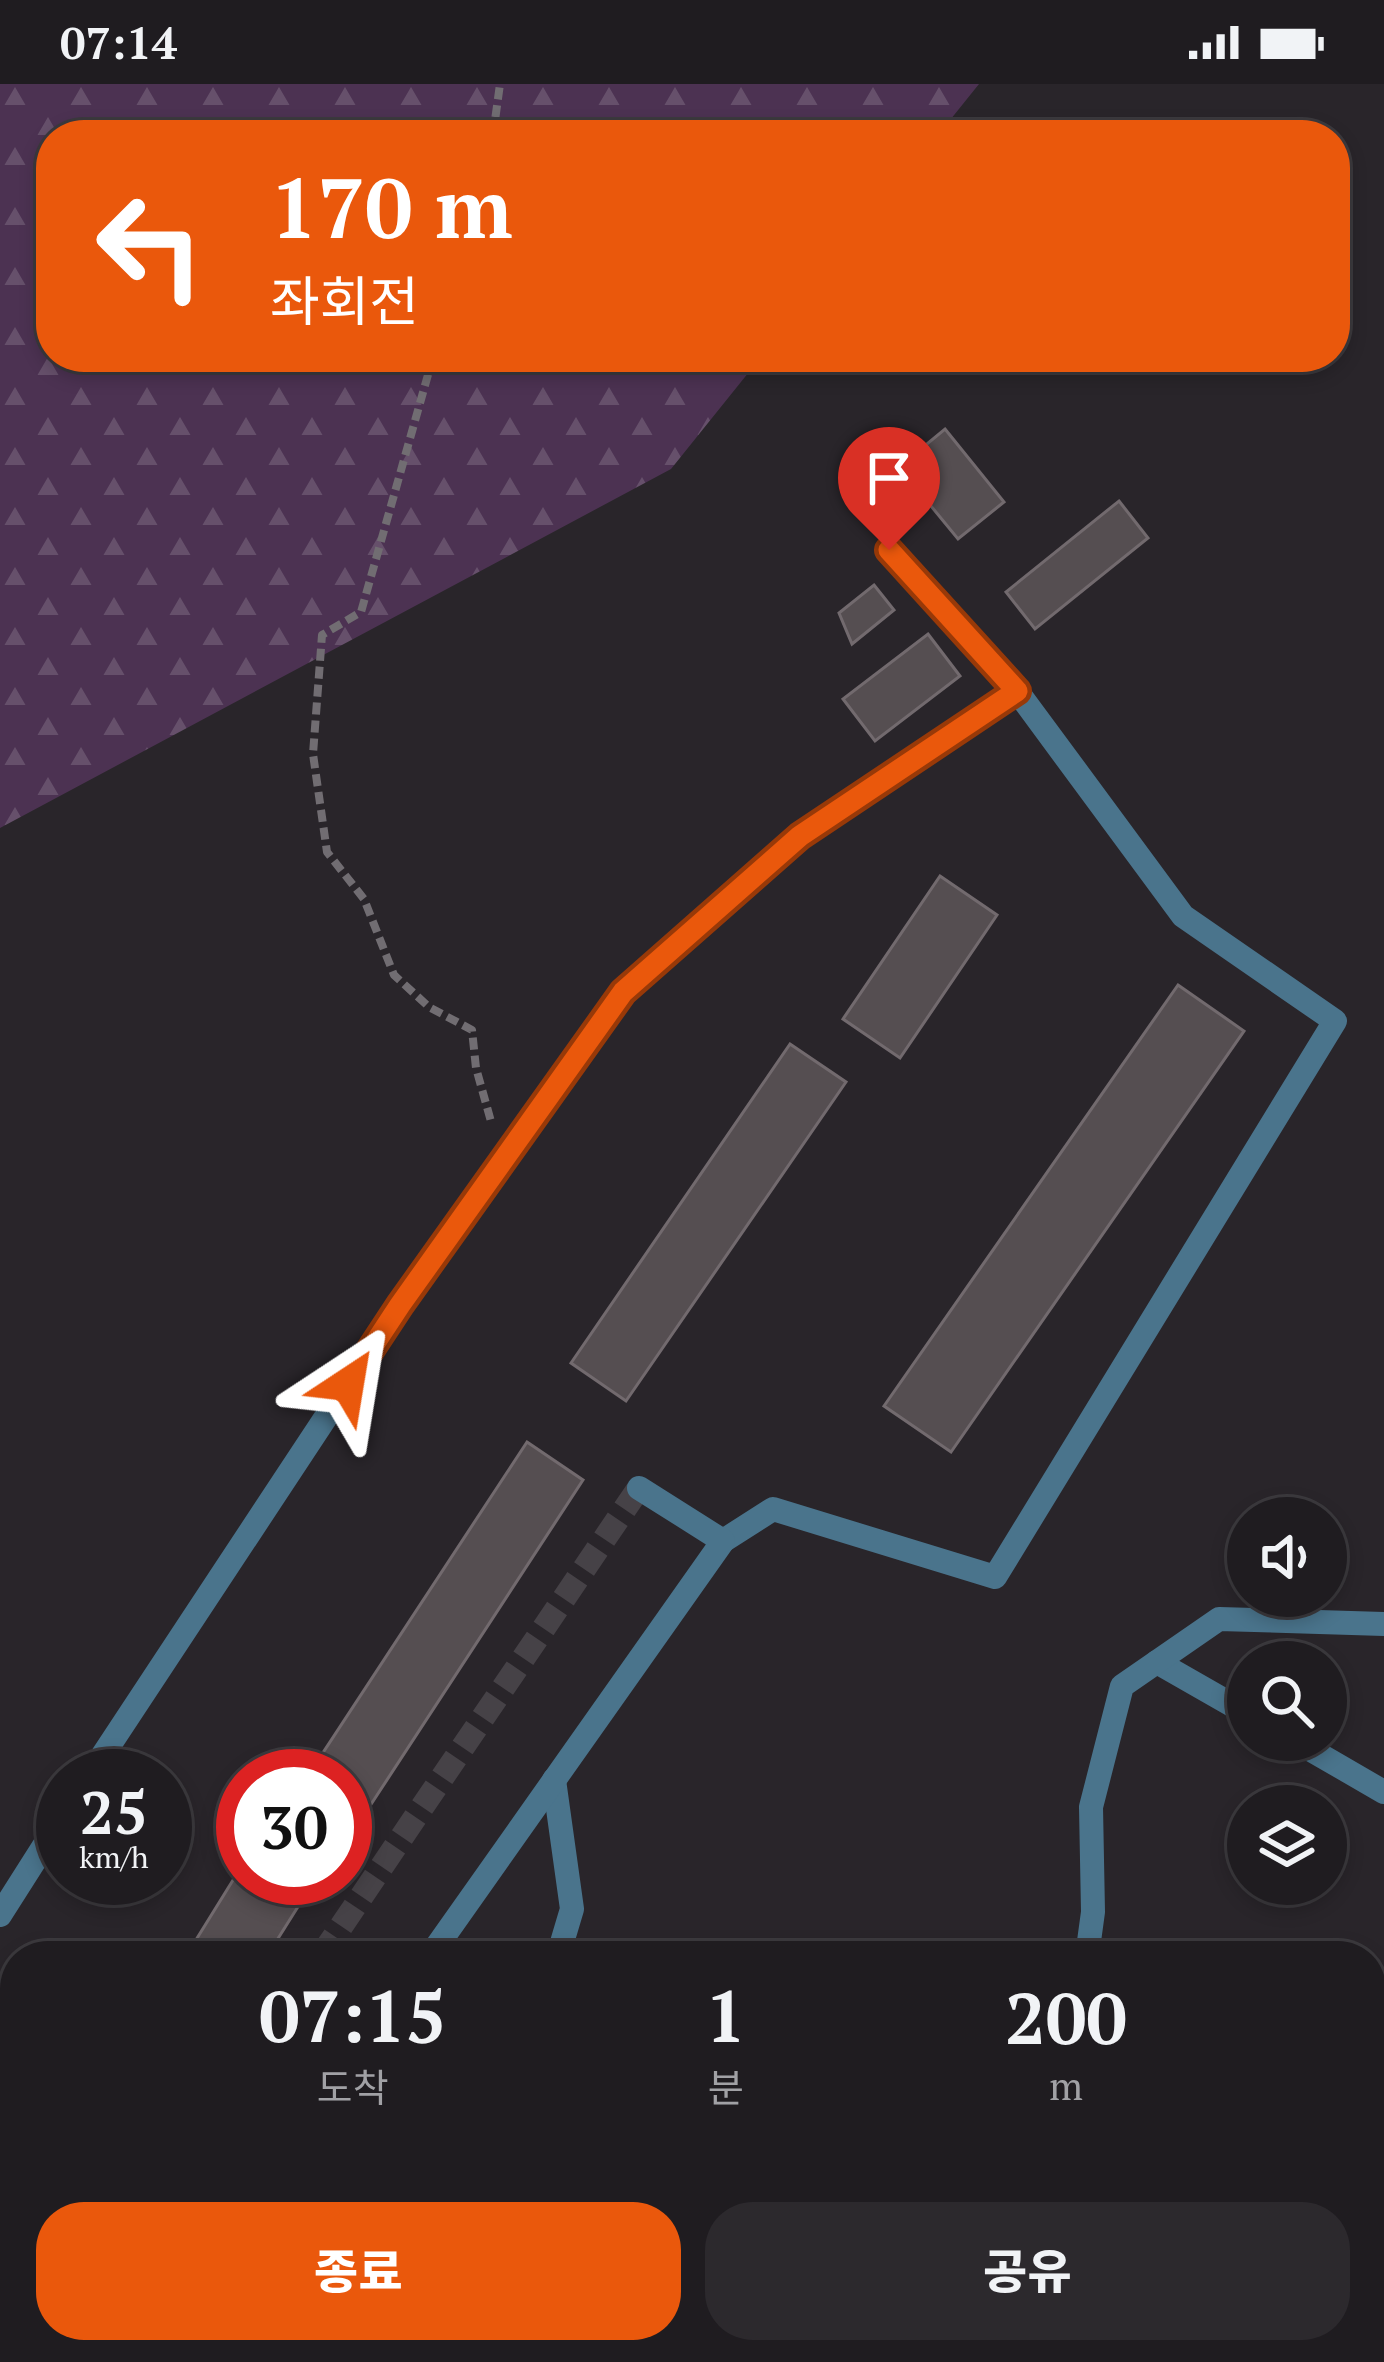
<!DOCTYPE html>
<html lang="ko">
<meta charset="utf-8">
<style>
:root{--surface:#1f1c20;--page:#2c292d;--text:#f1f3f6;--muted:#a1a1a5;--line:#3c3a3e;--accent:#ea580c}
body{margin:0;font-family:"PT Serif","Noto Sans KR",serif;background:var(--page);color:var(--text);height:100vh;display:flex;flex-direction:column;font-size:45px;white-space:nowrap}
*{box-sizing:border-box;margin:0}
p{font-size:39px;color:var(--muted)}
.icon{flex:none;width:66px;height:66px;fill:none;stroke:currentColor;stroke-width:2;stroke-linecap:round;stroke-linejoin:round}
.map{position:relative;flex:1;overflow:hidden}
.details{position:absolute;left:0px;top:1857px;width:1386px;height:423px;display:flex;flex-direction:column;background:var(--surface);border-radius:48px 48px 0 0;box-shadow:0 6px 18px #0003,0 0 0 3px var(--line)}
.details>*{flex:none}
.guide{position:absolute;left:36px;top:36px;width:1314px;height:252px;border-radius:48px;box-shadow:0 6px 18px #0003,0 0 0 3px var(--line);background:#ea580c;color:#fff;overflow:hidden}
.fabs{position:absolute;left:1227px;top:1413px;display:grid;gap:24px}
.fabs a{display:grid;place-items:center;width:120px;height:120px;border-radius:50%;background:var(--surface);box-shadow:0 6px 18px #0003,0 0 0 3px var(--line);font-size:60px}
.speed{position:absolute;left:36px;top:1665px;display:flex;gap:24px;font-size:60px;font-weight:700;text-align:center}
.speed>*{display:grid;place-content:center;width:156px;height:156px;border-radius:50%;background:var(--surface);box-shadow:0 6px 18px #0003,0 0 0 3px var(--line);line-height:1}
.speed small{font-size:30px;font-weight:400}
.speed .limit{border:18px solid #d22;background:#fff;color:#111}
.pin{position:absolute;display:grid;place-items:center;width:102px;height:102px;color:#fff;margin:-123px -51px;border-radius:50% 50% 50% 0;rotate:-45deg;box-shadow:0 0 12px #0007}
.pin .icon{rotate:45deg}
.me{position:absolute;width:132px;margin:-66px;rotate:33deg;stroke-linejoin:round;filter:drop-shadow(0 0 9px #0008)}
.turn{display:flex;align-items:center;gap:42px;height:252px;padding:0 36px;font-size:54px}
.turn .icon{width:156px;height:156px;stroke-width:2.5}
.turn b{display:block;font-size:84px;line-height:102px}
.eta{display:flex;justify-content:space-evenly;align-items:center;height:204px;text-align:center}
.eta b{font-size:72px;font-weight:800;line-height:84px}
.cta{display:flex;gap:24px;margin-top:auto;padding:24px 36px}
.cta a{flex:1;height:138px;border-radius:48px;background:var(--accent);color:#fff;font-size:48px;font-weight:800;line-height:138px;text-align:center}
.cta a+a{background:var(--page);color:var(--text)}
.status{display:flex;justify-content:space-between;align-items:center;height:84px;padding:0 60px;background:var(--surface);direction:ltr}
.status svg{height:33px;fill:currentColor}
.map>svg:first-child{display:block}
.forest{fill:url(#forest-firs)}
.building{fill:#554e51;stroke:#726a6e;stroke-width:3}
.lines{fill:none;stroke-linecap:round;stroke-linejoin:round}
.minor-tunnel{stroke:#464247;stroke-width:24;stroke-dasharray:24 12;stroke-linecap:butt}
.path{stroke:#716d72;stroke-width:8;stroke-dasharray:12 6;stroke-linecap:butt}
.minor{stroke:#4a748c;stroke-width:24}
.route-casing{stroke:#983908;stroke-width:30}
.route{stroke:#ea580c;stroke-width:21}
</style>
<div class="status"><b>07:14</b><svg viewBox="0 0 49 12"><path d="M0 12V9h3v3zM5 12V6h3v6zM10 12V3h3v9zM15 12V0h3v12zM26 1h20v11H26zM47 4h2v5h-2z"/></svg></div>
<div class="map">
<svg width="1384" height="2278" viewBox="0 0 1384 2278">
<defs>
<pattern id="forest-firs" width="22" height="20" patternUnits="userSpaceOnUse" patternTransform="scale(3)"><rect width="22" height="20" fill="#4c3252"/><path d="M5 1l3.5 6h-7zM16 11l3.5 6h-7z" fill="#66506b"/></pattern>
</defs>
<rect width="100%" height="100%" fill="#29252a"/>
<polygon class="forest" points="0,0 979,0 938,51 51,51 51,273 761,273 671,385 0,744"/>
<g class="building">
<polygon points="945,345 1004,418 958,455 899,383"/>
<polygon points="1119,417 1148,454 1035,545 1006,508"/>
<polygon points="874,501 894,526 852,560 839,529"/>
<polygon points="928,550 960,592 875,657 843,615"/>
<polygon points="940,792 997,831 900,974 843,935"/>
<polygon points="1178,901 1244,947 951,1368 884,1322"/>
<polygon points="790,960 846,998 626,1317 571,1279"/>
<polygon points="527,1358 583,1396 366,1728 345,1714 345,1692 309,1690"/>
<polygon points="243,1780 243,1794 316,1794 267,1872 186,1872"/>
<polygon points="15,2238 15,2265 67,2265 59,2278 0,2278 0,2261"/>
<polygon points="80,2265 145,2265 138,2278 73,2278"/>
<polygon points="435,2265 505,2265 497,2278 447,2278 433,2270"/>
<polygon points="969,2265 975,2265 987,2278 955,2278"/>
<polygon points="1007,2265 1078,2265 1090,2278 1018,2278"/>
<polygon points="1178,2265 1215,2265 1228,2278 1166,2278"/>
<polygon points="1241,2265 1331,2265 1341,2276 1339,2278 1254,2278"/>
</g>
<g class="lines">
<polyline class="minor-tunnel" points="321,1872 639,1404"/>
<g class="path">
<polyline points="493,51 500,0"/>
<polyline points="433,273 361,528 322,551 313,670 327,768 364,815 394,891 429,923 472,946 476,984 492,1041"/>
</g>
<g class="minor">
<polyline points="889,466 1017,607"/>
<polyline points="1157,1578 1248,1630"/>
<polyline points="1294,1656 1384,1708"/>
<polyline points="89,1692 400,1221 623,908 800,752 1017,607 1183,832 1335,937 995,1493 773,1425 723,1457"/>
<polyline points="554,1696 572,1825 558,1872"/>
<polyline points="0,1831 63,1732"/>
<polyline points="430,1872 723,1457 639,1404"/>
<polyline points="1087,1872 1093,1828 1091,1723 1122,1602 1219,1535 1384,1540"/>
<polyline points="0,2176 15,2177"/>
<polyline points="309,2265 336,2278"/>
<polyline points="612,2265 615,2278"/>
<polyline points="847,2278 862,2265"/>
</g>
</g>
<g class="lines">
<g class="route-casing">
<polyline id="route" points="348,1300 400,1221 623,908 800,752 1017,607 889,466"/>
</g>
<use href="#route" class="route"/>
</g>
</svg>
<div class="fabs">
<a><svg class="icon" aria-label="sound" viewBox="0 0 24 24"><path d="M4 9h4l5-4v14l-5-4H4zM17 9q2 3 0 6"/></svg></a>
<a><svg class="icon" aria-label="search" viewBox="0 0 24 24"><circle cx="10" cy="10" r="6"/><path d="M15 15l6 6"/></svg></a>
<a><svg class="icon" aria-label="layers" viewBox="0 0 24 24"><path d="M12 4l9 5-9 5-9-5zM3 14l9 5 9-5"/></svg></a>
</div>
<div class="speed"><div>25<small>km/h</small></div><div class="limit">30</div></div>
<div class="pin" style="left:889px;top:466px;background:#d93025"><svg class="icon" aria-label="arrive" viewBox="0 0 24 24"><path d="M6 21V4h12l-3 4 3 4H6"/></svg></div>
<svg class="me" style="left:348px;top:1300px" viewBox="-20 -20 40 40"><path d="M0-17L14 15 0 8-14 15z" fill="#ea580c" stroke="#fff" stroke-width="4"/></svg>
<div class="guide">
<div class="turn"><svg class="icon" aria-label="left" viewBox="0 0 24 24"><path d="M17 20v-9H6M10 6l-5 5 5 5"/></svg><div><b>170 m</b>좌회전</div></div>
</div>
<section class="details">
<div class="eta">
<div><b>07:15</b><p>도착</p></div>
<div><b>1</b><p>분</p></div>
<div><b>200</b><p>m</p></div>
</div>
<div class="cta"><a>종료</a><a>공유</a></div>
</section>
</div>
